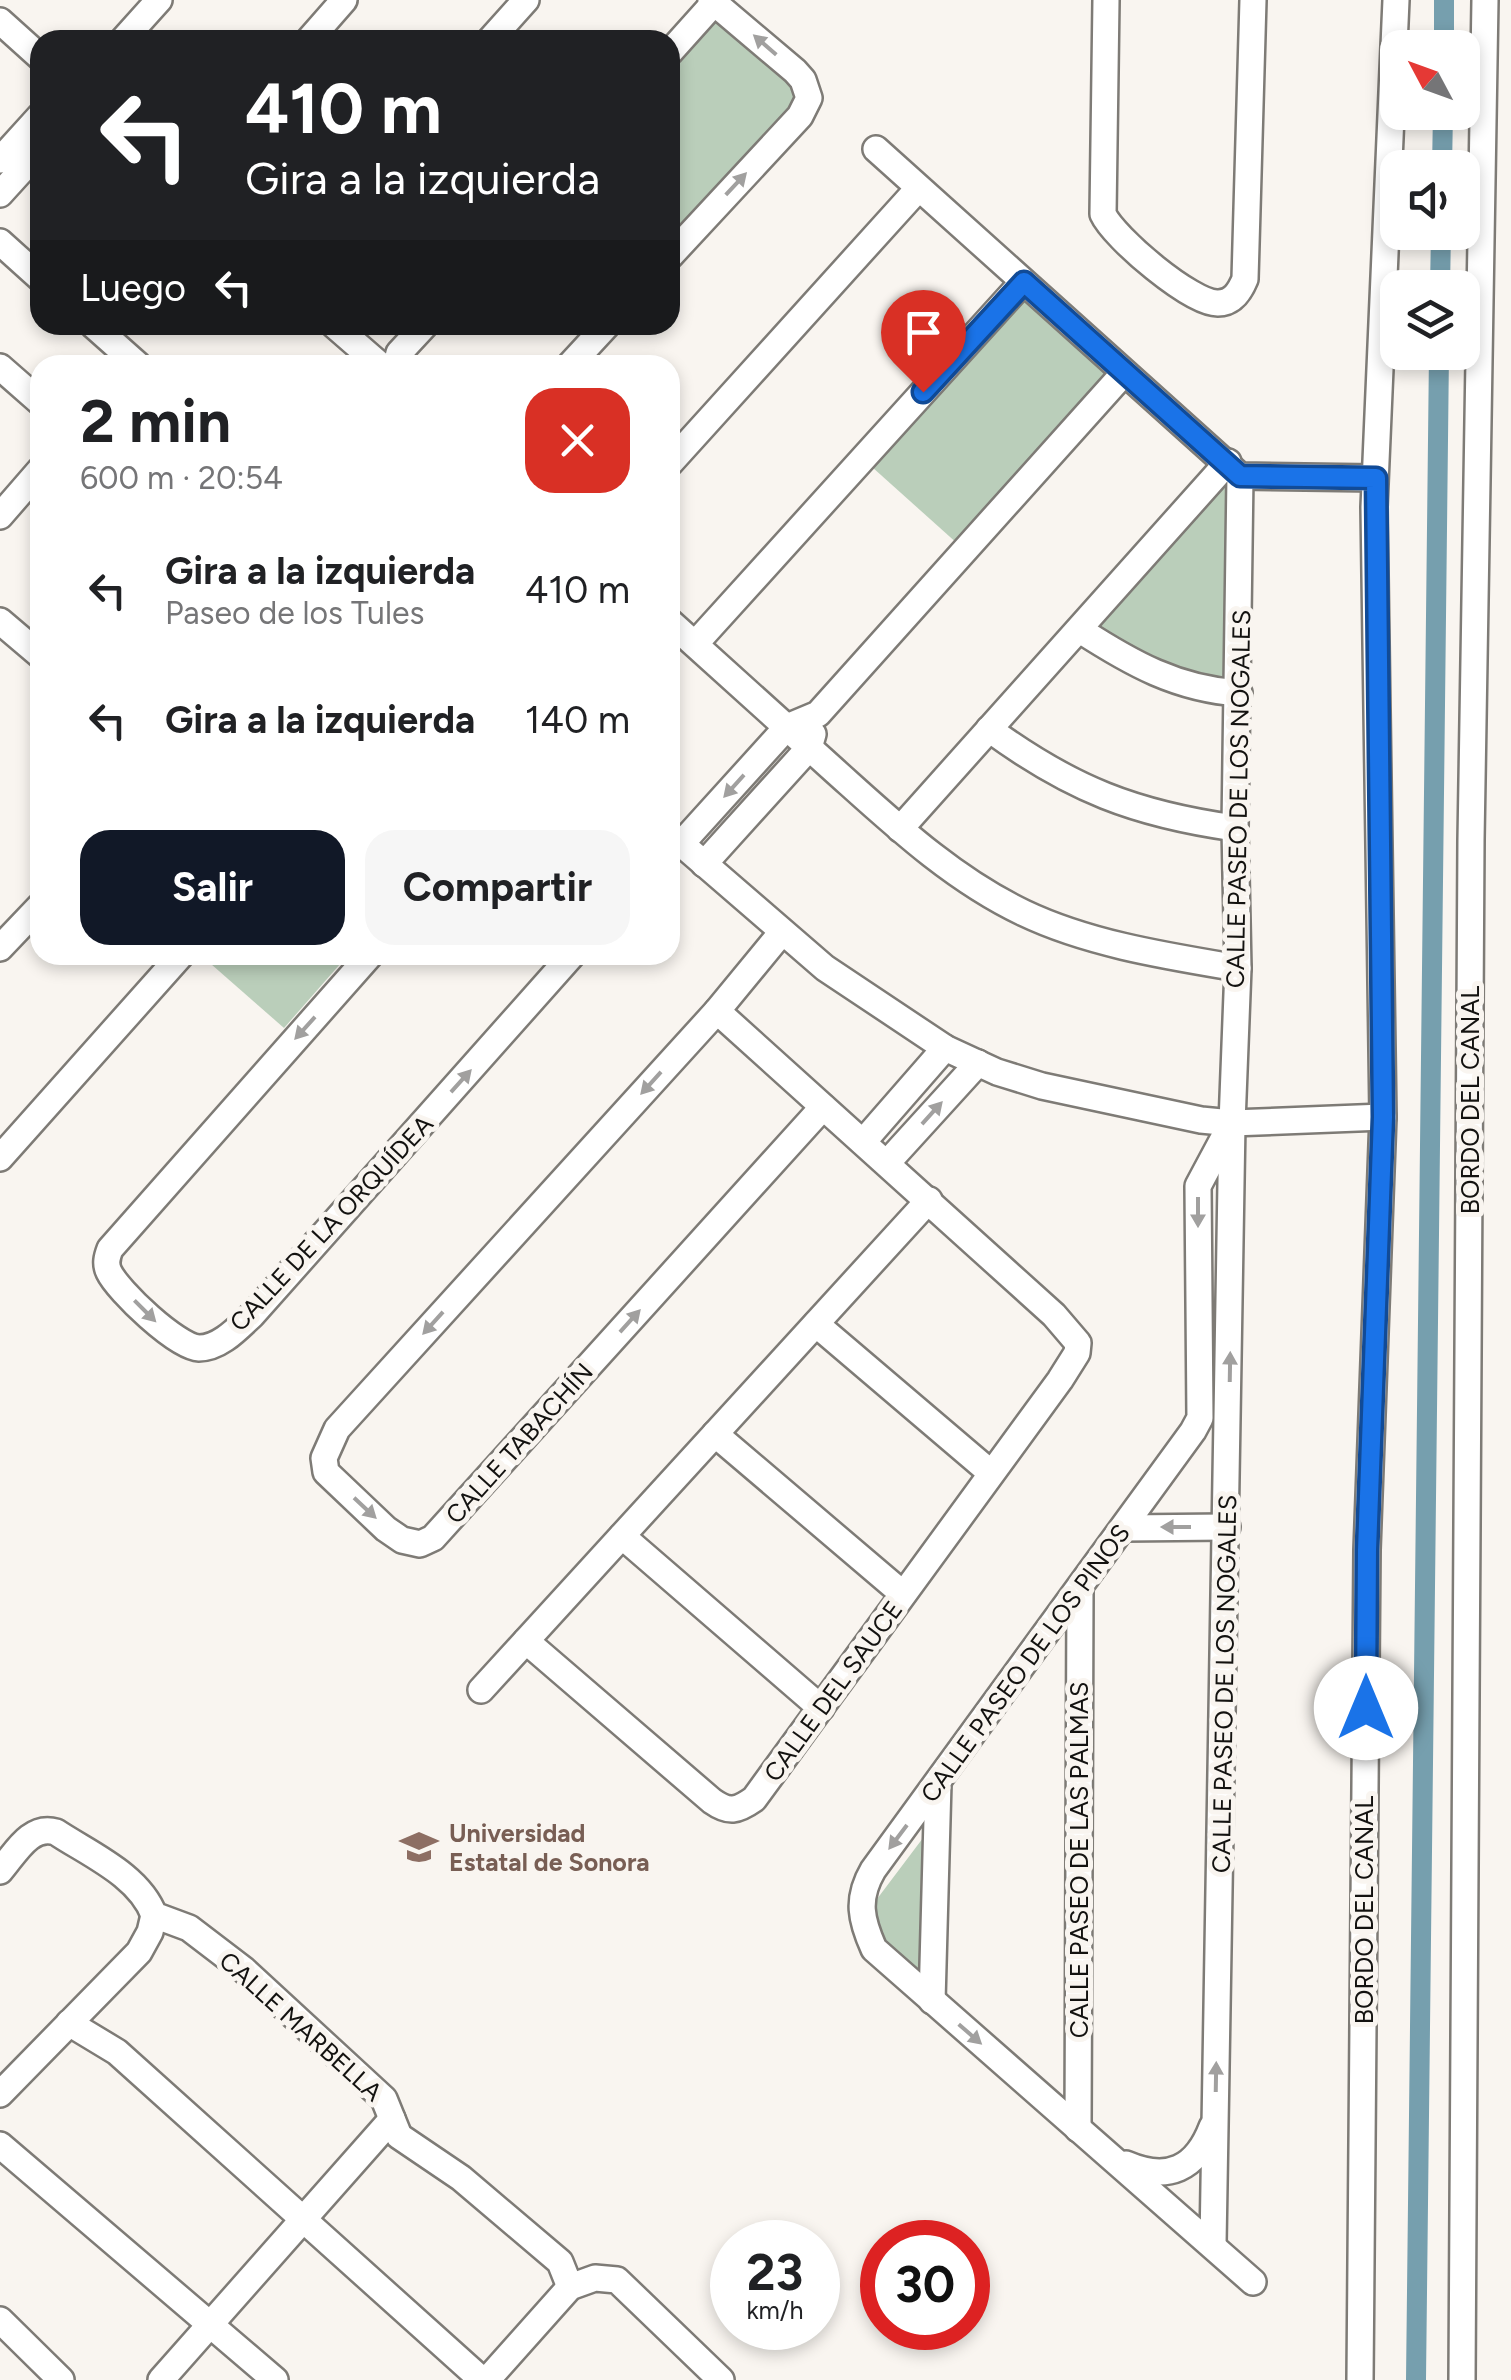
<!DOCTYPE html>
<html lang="es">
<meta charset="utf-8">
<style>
:root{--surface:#fff;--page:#f6f6f6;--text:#202124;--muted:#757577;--accent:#111827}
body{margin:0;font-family:Figtree,sans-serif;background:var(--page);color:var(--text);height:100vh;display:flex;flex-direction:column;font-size:38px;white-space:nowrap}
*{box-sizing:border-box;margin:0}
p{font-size:32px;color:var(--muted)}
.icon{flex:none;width:55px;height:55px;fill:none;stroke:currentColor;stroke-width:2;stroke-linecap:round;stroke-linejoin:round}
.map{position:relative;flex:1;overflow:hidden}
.side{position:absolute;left:30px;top:355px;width:650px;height:610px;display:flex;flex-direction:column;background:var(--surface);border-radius:30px;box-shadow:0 5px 15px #0003}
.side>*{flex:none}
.guide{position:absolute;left:30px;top:30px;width:650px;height:305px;border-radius:30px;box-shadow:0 5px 15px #0003;background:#202124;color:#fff;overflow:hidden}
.needle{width:65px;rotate:311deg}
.controls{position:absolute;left:1380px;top:30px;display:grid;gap:20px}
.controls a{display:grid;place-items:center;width:100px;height:100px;border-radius:20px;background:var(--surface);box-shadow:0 5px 15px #0003;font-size:50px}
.speed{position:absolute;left:710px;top:2220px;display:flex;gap:20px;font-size:50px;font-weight:700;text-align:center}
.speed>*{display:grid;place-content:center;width:130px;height:130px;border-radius:50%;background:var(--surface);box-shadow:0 5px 15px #0003;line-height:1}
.speed small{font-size:25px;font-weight:400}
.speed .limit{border:15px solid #d22;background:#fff;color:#111}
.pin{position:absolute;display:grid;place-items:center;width:85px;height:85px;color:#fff;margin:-102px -42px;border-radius:50% 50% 50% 0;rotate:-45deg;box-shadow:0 0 10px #0007}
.pin .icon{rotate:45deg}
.me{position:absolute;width:110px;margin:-55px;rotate:0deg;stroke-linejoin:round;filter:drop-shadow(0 0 8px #0008)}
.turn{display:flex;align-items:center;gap:35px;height:210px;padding:0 50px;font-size:45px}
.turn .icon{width:130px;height:130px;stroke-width:2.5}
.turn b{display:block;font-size:70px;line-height:85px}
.then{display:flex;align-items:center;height:95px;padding:0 50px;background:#0003;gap:20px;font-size:38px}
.round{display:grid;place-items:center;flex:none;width:105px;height:105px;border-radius:30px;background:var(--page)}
.headline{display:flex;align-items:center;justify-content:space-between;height:170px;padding:0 50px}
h1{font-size:60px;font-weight:700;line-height:75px}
.action{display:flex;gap:20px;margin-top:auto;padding:20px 50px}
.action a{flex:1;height:115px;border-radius:30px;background:var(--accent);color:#fff;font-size:40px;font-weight:700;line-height:115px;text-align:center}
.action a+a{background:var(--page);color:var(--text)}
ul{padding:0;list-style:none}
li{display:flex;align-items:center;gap:30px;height:130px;padding:0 50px}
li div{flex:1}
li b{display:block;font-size:38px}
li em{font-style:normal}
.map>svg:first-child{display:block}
.park{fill:#baceba}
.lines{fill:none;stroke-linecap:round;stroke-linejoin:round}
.canal{stroke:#769fae;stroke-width:20}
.minor-casing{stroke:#7e7b76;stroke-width:30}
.minor{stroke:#fff;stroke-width:25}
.oneway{fill:#a1a09f}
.route-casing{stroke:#114b97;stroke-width:25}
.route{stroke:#1a73e8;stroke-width:18}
.labels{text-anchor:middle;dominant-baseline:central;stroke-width:10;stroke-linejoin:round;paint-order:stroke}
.street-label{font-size:25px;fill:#131210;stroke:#f9f5f0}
.education-label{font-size:25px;font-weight:bold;fill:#785e54;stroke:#f9f5f0;text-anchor:start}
</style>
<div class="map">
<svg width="1511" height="2380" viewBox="0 0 1511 2380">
<rect width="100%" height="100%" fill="#f9f5f0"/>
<g class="park">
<polygon points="716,15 806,91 670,244 670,68"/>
<polygon points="1030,288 1116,368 959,545 872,467"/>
<polygon points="1231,462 1245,691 1187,683 1085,622"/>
<polygon points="205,955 348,955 284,1028 203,957"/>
<path d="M 926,1834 L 921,1977 C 898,1957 866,1934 877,1899 Z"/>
</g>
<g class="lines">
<g class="canal">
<polyline points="1444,48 1444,0"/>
<polyline points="1442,168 1443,112"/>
<polyline points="1440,288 1441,232"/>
<polyline points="1416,2380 1439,352"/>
</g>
<g class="minor-casing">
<g id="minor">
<path d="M 1106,0 L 1103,214 C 1114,238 1192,304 1218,303 C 1233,303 1240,291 1245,279 L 1253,0"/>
<polyline points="0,21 40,57"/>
<polyline points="123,40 159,0"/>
<polyline points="309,40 344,0"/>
<polyline points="490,40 526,0"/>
<polyline points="670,52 714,3"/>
<polyline points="876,149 1240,476 1375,478"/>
<polyline points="0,160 40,116"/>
<polyline points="0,194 40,150"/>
<polyline points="0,242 40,278"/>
<polyline points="670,256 800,116 809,98 803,80 795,71 711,0"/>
<polyline points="93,325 138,365"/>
<polyline points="334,325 380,365"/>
<polyline points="396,365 399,353 425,325"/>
<polyline points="570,365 607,325"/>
<polyline points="0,367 40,402"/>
<polyline points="670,463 917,190"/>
<polyline points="0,516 40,470"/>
<polyline points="0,621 40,655"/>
<path d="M 670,622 C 725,671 780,721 835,771 C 893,823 952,879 1024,913 C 1089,944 1167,956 1238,968"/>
<path d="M 1080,630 C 1131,663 1177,689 1239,693"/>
<polyline points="695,644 1023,282"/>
<path d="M 989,729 C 1071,789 1135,814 1235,828"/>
<polyline points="900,829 1228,462"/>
<polyline points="670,834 825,968 945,1048 997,1072 1042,1086 1201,1120 1232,1123 1383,1117"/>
<polyline points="681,844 787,727 818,714 1124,373"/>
<polyline points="704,864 809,748 813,734"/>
<polyline points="782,932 717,1011 337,1429 324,1458 326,1472 386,1529 402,1540 420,1544 433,1538 823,1107"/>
<polyline points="0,948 40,906"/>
<path d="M 370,955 L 110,1249 C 107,1257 105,1264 109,1272 C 118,1291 177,1347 199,1348 C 220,1348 238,1328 252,1315 L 572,955"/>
<path d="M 1229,1128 L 1198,1186 L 1200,1418 L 1193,1431 L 873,1870 C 856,1899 861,1920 874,1949 L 1253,2282"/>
<polyline points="863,1142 945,1048"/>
<polyline points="0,1158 181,955"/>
<polyline points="887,1163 978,1063"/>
<polyline points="816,1324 991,1473"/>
<polyline points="715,1434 903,1594"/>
<polyline points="1124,1528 1227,1527"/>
<polyline points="622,1536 821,1708"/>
<path d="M 526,1641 L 712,1801 C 729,1813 737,1811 754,1799 L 1060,1380 L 1077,1353 L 1078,1343 L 1054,1315 L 717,1011"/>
<polyline points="481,1690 929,1200"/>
<path d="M 0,1871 C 15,1854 30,1824 56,1832 C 89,1854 139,1875 154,1915 L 189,1928 L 244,1970 L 384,2099 L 399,2136 L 461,2178 L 560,2262 L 570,2287"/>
<polyline points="932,2001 938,1783"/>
<polyline points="69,2023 117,2052 482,2380"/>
<polyline points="0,2094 139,1952 150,1932 154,1915"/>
<polyline points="1078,2129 1080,1590"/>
<polyline points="0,2145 275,2380"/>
<path d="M 1126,2164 C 1168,2182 1196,2169 1212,2127"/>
<polyline points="1213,2244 1232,1123 1238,968 1235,828 1240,476"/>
<polyline points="0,2320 61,2380"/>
<polyline points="161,2380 392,2119"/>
<polyline points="487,2380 570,2287 595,2278 617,2280 721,2380"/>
<polyline points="1360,2380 1367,1550 1383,1117 1374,507 1396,0"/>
<polyline points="1462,2380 1471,840 1485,0"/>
</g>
</g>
<use href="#minor" class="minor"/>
</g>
<defs><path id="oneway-solid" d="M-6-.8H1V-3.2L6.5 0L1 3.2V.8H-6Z" transform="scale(2.5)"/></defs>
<g class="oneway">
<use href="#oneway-solid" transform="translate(765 45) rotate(-139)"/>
<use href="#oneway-solid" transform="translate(736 184) rotate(-47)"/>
<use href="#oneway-solid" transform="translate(734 786) rotate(132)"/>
<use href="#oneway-solid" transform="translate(305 1028) rotate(132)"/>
<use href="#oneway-solid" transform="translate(461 1081) rotate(-48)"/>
<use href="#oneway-solid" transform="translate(651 1083) rotate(132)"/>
<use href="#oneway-solid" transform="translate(932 1113) rotate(-48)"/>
<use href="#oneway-solid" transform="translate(1198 1212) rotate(90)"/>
<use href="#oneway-solid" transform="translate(145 1311) rotate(45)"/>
<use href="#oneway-solid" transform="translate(630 1321) rotate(-48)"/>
<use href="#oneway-solid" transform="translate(433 1323) rotate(132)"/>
<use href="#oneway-solid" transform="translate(1230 1367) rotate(-89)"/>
<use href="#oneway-solid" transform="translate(365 1508) rotate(43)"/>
<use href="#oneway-solid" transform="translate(1176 1527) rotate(180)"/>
<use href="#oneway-solid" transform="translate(898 1837) rotate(127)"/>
<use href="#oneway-solid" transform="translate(970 2034) rotate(41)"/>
<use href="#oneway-solid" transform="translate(1216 2077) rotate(-89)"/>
</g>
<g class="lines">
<g class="route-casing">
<polyline id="route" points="923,392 1024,282 1240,476 1376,478 1383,1117 1367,1550 1366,1708"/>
</g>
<use href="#route" class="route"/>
</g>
<defs>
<g id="university-bare" transform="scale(3)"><path d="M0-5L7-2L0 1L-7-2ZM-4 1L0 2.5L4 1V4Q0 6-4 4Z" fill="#8d6e63" stroke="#f9f5f0" stroke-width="2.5" paint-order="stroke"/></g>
</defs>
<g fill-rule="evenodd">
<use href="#university-bare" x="419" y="1847"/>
</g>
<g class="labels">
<g class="street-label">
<text transform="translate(1238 799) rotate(-89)">CALLE PASEO DE LOS NOGALES</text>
<text transform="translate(1470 1100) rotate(-90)">BORDO DEL CANAL</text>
<text transform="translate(331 1223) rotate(-47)">CALLE DE LA ORQUÍDEA</text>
<text transform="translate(519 1443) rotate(-48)">CALLE TABACHÍN</text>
<text transform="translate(1025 1663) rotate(-54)">CALLE PASEO DE LOS PINOS</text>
<text transform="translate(1224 1684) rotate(-89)">CALLE PASEO DE LOS NOGALES</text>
<text transform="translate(833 1691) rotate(-54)">CALLE DEL SAUCE</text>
<text transform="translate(1079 1860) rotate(-90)">CALLE PASEO DE LAS PALMAS</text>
<text transform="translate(1364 1910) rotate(-90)">BORDO DEL CANAL</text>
<text transform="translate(301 2026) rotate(42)">CALLE MARBELLA</text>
</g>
<g class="education-label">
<text x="449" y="1833">Universidad<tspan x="449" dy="29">Estatal de Sonora</tspan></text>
</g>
</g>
</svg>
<div class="controls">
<a><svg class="needle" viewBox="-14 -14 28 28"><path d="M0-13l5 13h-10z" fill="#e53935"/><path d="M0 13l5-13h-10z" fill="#757577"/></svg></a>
<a><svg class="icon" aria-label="sound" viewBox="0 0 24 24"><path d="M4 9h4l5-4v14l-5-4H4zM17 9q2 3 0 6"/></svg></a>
<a><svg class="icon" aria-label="layers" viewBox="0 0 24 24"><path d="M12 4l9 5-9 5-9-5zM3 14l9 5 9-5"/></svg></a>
</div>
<div class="speed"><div>23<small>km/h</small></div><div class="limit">30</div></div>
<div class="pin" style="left:923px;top:392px;background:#d93025"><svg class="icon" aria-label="arrive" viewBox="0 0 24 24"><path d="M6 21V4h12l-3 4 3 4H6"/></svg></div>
<svg class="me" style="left:1366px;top:1708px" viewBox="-20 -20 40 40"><circle r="19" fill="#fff"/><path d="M0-13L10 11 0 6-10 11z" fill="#1a73e8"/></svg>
<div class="guide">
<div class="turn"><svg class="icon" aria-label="left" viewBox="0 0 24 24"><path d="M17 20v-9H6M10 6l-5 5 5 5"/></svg><div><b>410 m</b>Gira a la izquierda</div></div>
<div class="then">Luego<svg class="icon" aria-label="left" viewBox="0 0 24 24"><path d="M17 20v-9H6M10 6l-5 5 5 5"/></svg></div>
</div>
<section class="side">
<div class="headline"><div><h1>2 min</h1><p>600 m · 20:54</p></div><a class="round" style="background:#d93025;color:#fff"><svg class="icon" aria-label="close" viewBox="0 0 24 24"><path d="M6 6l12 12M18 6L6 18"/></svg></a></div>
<ul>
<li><svg class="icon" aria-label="left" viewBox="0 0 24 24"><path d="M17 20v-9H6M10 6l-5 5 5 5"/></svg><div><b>Gira a la izquierda</b><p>Paseo de los Tules</p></div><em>410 m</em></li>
<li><svg class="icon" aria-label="left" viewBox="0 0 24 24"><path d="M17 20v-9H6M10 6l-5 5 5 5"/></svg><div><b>Gira a la izquierda</b></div><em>140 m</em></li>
</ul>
<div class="action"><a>Salir</a><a>Compartir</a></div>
</section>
</div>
